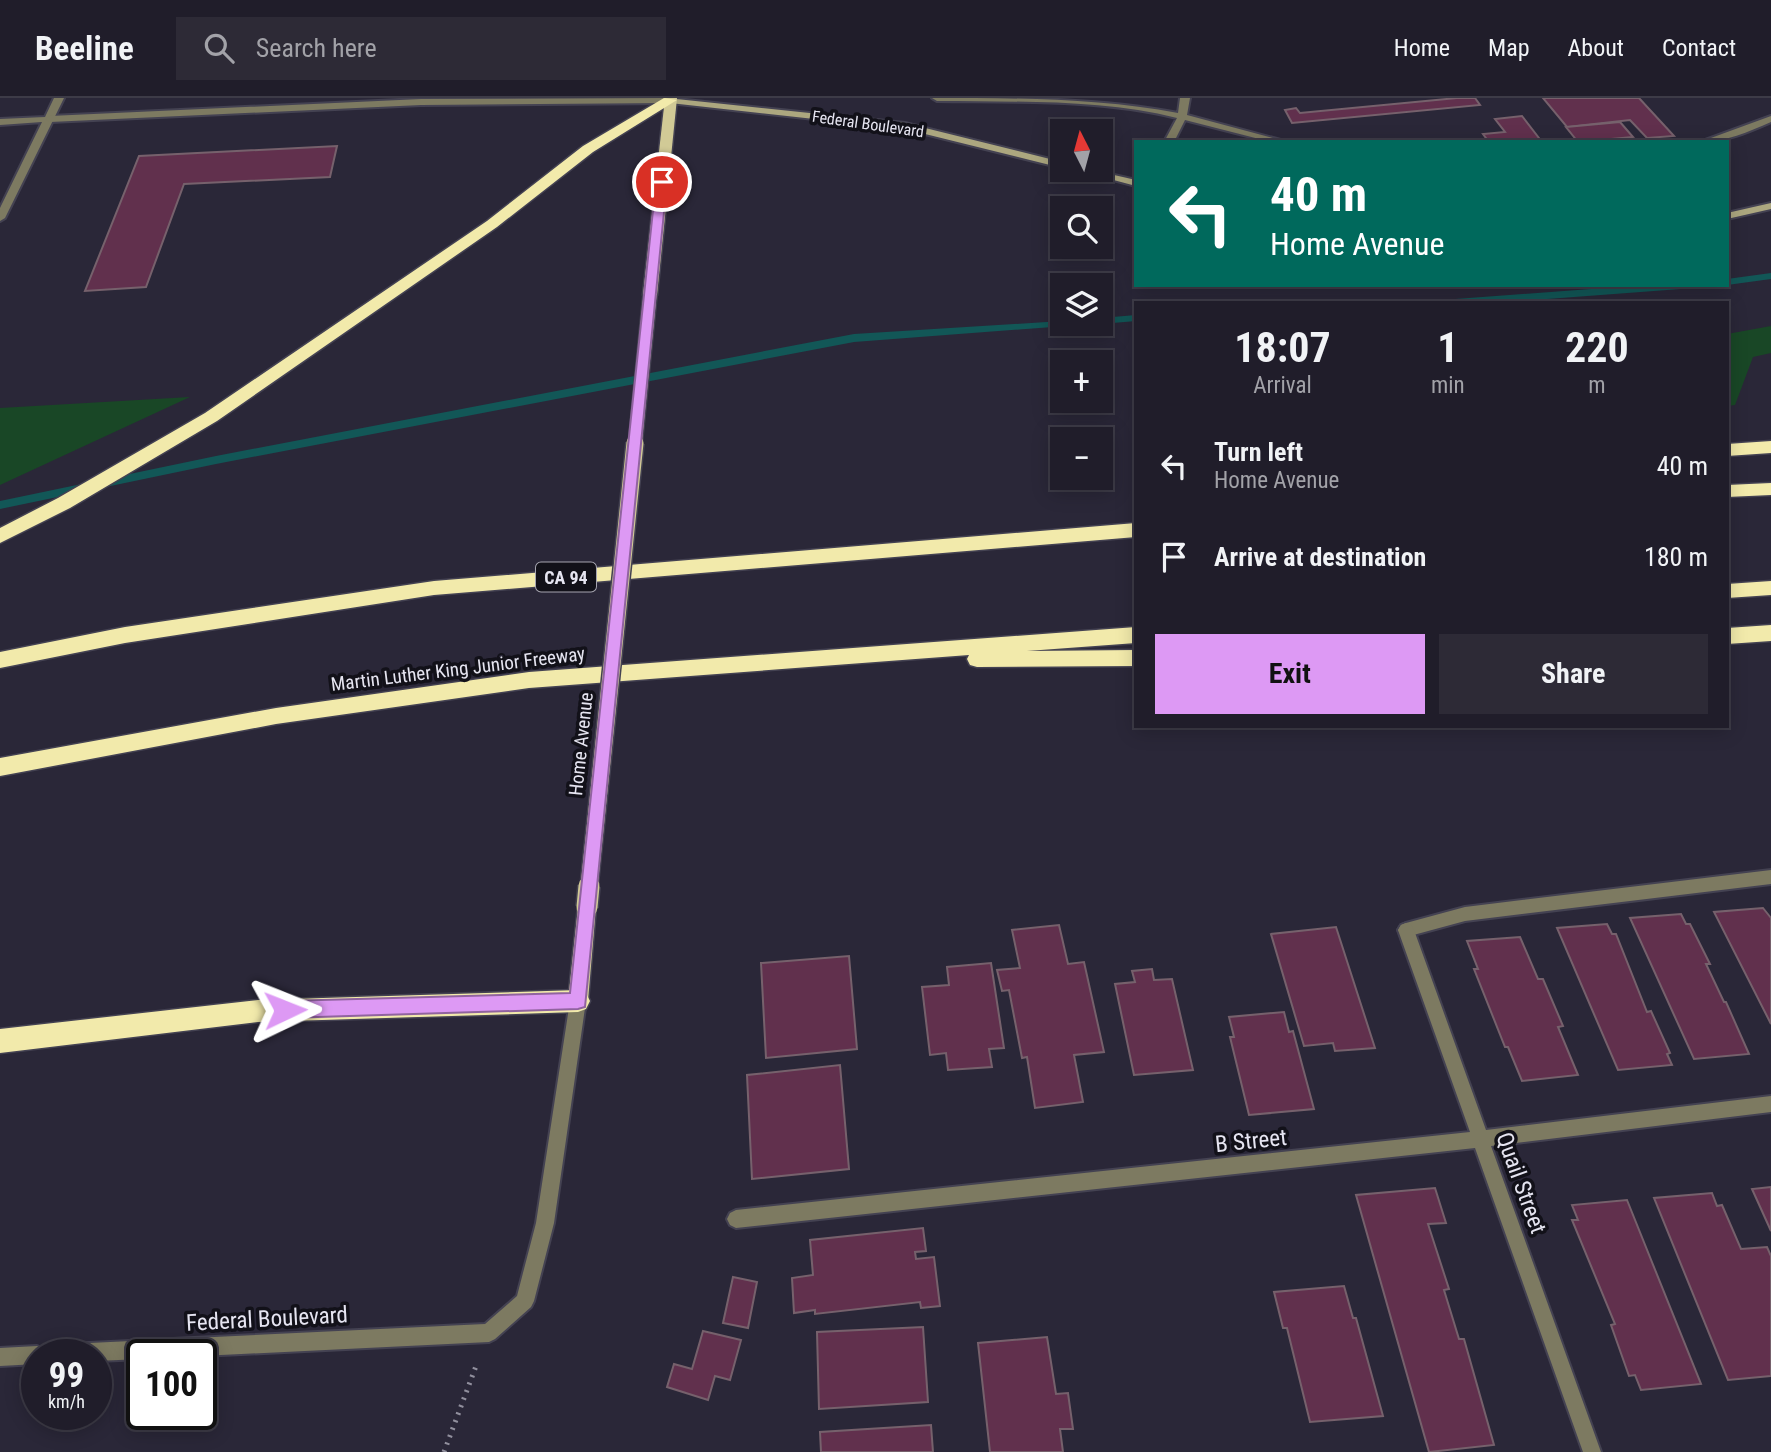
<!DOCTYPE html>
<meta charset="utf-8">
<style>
:root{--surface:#201d2a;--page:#2d2a36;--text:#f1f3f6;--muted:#a2a2a8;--line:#3d3b47;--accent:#dd99f4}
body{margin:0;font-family:"Roboto Condensed",sans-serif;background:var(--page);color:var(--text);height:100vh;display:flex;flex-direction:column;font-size:26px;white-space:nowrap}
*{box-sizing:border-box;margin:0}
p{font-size:23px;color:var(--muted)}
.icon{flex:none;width:38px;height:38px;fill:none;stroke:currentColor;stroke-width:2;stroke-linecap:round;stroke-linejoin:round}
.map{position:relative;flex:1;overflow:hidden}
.panel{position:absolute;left:1134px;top:203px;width:595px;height:427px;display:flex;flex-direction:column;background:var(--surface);border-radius:0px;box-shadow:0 4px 18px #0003,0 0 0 2px var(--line)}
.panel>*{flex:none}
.banner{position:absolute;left:1134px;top:42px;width:595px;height:147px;border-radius:0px;box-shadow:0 4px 18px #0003,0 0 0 2px var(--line);background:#00695c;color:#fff;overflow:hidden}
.needle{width:46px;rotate:354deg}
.tools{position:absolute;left:1050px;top:21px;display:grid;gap:14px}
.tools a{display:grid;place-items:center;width:63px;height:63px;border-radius:0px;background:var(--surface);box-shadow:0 4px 18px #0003,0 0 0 2px var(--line);font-size:35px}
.speed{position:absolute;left:21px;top:1241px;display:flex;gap:14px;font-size:35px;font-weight:700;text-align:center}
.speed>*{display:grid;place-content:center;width:91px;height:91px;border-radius:50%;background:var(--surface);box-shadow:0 4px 18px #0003,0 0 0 2px var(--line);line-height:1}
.speed small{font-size:18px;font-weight:400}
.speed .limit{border:4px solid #111;border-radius:10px;background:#fff;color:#111}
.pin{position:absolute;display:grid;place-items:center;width:60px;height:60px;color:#fff;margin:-30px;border:4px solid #fff;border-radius:50%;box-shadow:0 2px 7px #0007}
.me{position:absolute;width:77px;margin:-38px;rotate:88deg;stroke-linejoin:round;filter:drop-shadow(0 0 5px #0008)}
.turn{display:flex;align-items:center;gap:24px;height:147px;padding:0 21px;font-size:32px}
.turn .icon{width:91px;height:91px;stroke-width:2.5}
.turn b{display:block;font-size:49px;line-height:60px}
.eta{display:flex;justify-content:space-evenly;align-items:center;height:119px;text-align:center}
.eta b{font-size:42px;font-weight:700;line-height:49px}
.action{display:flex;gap:14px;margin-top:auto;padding:14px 21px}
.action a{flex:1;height:80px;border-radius:0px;background:var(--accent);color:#111;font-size:28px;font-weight:700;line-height:80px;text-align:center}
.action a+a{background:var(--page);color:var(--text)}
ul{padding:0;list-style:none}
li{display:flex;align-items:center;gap:21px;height:91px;padding:0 21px}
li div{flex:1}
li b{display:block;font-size:26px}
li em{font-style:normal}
header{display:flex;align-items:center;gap:42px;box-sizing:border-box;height:98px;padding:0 35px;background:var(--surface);border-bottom:2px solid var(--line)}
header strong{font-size:33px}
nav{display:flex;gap:38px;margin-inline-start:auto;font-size:24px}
.search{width:490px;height:63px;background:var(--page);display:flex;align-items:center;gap:18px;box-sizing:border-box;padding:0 24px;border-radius:0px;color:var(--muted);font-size:26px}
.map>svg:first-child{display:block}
.green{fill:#194726}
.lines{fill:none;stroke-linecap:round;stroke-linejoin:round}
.stream{fill:#125757;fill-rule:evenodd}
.building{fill:#61304d;stroke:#76616c;stroke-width:2}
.service-casing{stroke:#444252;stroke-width:4}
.minor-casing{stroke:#444252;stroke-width:4}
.tertiary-casing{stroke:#444252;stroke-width:4}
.secondary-casing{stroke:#444252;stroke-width:4}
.primary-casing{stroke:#444252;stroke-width:3}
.motorway-casing{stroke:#444252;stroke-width:3}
.path{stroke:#918f9d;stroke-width:5;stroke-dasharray:2 6;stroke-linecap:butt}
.service{fill:#7d7a61;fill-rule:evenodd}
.minor{fill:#7d7a61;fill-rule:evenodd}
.tertiary{fill:#7d7a61;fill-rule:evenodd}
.secondary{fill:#aca77f;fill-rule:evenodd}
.primary{fill:#d1ca96;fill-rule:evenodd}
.motorway{fill:#f2eaab;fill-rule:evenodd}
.primary-bridge-far2-casing{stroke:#444252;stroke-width:16;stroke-linecap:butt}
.primary-bridge-far1-casing{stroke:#444252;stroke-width:20;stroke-linecap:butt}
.primary-bridge-casing{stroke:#444252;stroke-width:24;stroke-linecap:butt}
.primary-bridge-far2{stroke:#d1ca96;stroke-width:13}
.primary-bridge-far1{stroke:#d1ca96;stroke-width:17}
.primary-bridge{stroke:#d1ca96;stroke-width:21}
.route{fill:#dd99f4;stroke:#90639f;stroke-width:2}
.labels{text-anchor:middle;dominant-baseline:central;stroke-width:7;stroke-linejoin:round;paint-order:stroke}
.far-street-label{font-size:16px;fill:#e6e5f1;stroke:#121119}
.shield{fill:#121119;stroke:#a6a5b0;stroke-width:2}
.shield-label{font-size:18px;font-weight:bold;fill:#e6e5f1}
.street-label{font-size:19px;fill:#e6e5f1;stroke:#121119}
.near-street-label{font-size:23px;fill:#e6e5f1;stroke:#121119}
</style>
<header>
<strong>Beeline</strong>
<div class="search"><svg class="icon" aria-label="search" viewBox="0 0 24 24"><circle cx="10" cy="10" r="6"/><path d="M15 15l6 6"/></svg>Search here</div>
<nav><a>Home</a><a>Map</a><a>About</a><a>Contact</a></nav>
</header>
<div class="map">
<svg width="1771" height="1354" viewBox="0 0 1771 1354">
<rect width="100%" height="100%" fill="#2a2738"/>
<g class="green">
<polygon points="1771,228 1771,255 1753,259 1735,307 1727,308 1727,236"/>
<polygon points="190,299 0,387 0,310"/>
</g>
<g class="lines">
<g class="stream">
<polygon points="1771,175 1771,181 1727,187 1727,181"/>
<polygon points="1644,187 1699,187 1694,190 1493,205 1437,205 1442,202"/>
<polygon points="1136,217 1136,223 1101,226 1098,226 1101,226 1101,220"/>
<polygon points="1062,223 1062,226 1067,226 1066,228 854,244 216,366 0,411 0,403 216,358 854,236"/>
</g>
</g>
<g class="building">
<polygon points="1457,0 1475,0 1480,7 1292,25 1285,12 1296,10 1300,15"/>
<polygon points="1543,0 1639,0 1674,38 1647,40 1630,22 1567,29"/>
<polygon points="1522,18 1542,44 1489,44 1483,36 1505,34 1495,21"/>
<polygon points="1620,24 1633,39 1578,44 1566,29"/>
<polygon points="337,48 330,79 184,86 146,189 85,193 139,58"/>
<polygon points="1763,810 1771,820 1771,926 1714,814"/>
<polygon points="1681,816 1686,826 1690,826 1710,866 1706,866 1724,904 1726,904 1749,956 1694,961 1630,820"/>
<polygon points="1607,826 1612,836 1616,836 1647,914 1651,913 1670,955 1667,956 1672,967 1618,972 1557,830"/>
<polygon points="1059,827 1068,866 1084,864 1104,954 1074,957 1083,1004 1035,1010 1027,959 1022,960 1009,892 1002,893 997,872 1020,870 1012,832"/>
<polygon points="1336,829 1375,950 1335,953 1333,945 1304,948 1271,836"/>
<polygon points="1520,839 1538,881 1543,881 1563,928 1558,929 1578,977 1522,983 1508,949 1505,949 1474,871 1478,871 1467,843"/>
<polygon points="849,858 857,951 766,960 761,865"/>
<polygon points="991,865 1004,950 989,951 992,969 948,972 946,955 930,957 922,889 949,887 947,869"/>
<polygon points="1152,871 1154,882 1172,881 1193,972 1134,977 1115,886 1135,884 1132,873"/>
<polygon points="1284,914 1289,934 1293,933 1314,1011 1249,1017 1230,939 1234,939 1229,919"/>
<polygon points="840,967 849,1071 752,1081 747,977"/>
<polygon points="1771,1089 1771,1133 1752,1091"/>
<polygon points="1435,1090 1446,1125 1428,1126 1449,1191 1444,1192 1459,1241 1464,1241 1494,1347 1429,1354 1356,1097"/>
<polygon points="1712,1095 1717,1108 1722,1107 1741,1151 1767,1149 1771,1158 1771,1278 1728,1282 1654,1100"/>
<polygon points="1627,1102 1701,1286 1641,1292 1635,1277 1629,1278 1611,1227 1615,1226 1572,1122 1578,1122 1572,1107"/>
<polygon points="923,1130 926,1153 915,1154 916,1161 934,1159 940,1208 921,1210 920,1204 815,1216 815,1212 794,1215 792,1180 813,1177 810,1142"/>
<polygon points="733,1179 757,1184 748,1230 723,1225"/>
<polygon points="1344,1188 1353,1220 1356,1220 1383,1318 1310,1324 1287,1230 1283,1230 1274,1194"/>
<polygon points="923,1229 928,1304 819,1311 817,1234"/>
<polygon points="703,1233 741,1242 730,1282 715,1278 708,1302 667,1289 674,1266 692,1271"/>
<polygon points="1047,1239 1056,1296 1068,1295 1073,1331 1060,1331 1063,1354 990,1354 978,1245"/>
<polygon points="931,1327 933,1354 821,1354 820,1334"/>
</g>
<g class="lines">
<g class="service-casing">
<g id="service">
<path d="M 932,0 C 1014,0 1099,0 1178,15 L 1180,0 L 1190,0 L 1187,17 L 1288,44 L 1271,44 L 1185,22 L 1174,44 L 1164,44 L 1177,20 C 1101,1 1015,4 937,3 Z"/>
<path d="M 1771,18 L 1771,24 C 1748,34 1726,44 1700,44 Z"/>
<polygon points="1771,772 1771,786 1465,823 1406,839 1401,837 1398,832 1401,827 1406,825 1465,809"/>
</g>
</g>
<g class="minor-casing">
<g id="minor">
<polygon points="54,0 64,0 5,120 0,123 0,110 42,24 0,27 0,21 45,19"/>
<polygon points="1406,825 1411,827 1414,832 1486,1032 1771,998 1771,1014 1491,1048 1601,1354 1583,1354 1475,1050 736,1130 730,1127 727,1121 730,1115 736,1112 1470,1034 1398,832 1401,827"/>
</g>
</g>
<g class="tertiary-casing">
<g id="tertiary">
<polygon points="673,0 675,2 670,5 421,7 50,24 45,21 50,18 421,1"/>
<polygon points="578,896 584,898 586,903 554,1125 534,1203 531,1209 495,1241 489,1244 201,1258 142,1256 142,1261 96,1263 96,1256 37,1256 37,1266 0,1268 0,1250 37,1248 41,1250 48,1247 485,1226 517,1198 536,1125 570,903 572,898"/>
</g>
</g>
<g class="secondary-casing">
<g id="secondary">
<polygon points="667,0 905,25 1062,64 1062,70 905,31 670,5 665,2"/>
<polygon points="1076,72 1092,72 1136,82 1136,88"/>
<polygon points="1771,105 1771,111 1727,121 1727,115"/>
</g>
</g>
<g class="primary-casing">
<g id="primary">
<polygon points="665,0 677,0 657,197 650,201 643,197"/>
<polygon points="587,801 594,803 596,809 588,903 585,910 578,912 571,910 568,903 578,809 580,803"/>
</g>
</g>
<g class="motorway-casing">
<g id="motorway">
<polygon points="664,0 677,2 593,54 497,129 217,323 70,410 0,445 0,430 58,400 205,315 487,123 583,48"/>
<polygon points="1771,343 1771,355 1727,358 1727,346"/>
<polygon points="1771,385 1771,397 1727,399 1727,387"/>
<polygon points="1136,425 1136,439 434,497 125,545 0,570 0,554 125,529 434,483"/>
<polygon points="1771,483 1771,497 1727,500 1727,486"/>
<polygon points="1771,527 1771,543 1727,546 1727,530"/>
<polygon points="1136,529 1136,545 1027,553 1136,552 1136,568 977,569 970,567 967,561 969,557 529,590 276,626 0,678 0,660 276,610 529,574"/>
<polygon points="578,892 586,895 590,903 586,911 578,914 258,924 0,955 0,931 258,902"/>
</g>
</g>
<polyline class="path" points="444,1354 476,1268"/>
<use href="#service" class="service"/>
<use href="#minor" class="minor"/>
<use href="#tertiary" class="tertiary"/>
<use href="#secondary" class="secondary"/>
<use href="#primary" class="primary"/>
<use href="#motorway" class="motorway"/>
<g class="primary-bridge-far2-casing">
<polyline id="primary-bridge-far2" points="635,347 650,197"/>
</g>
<g class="primary-bridge-far1-casing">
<polyline id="primary-bridge-far1" points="589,789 635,345"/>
</g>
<g class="primary-bridge-casing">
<polyline id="primary-bridge" points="587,809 589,788"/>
</g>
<use href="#primary-bridge-far2" class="primary-bridge-far2"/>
<use href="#primary-bridge-far1" class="primary-bridge-far1"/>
<use href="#primary-bridge" class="primary-bridge"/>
</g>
<polygon class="route" points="662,81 667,84 585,909 578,911 285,920 278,918 276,912 278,906 285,903 570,895 656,84"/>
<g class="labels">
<g class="far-street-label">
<text transform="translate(868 26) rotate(8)">Federal Boulevard</text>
</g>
<rect class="shield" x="536" y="464.5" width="60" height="29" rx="5"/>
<g class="shield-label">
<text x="566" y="479">CA 94</text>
</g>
<g class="street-label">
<text transform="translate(458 571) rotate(-7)">Martin Luther King Junior Freeway</text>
<text transform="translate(581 646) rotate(-84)">Home Avenue</text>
</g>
<g class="near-street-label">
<text transform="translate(1251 1043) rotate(-6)">B Street</text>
<text transform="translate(1521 1085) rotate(70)">Quail Street</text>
<text transform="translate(267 1221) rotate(-3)">Federal Boulevard</text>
</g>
</g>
</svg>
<div class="tools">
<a><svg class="needle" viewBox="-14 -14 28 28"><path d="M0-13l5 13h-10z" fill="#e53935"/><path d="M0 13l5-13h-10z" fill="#a2a2a8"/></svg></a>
<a><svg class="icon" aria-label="search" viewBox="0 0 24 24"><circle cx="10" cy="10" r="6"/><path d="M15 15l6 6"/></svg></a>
<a><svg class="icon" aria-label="layers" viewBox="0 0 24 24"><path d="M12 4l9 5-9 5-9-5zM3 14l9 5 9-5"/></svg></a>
<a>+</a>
<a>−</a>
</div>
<div class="speed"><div>99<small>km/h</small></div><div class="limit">100</div></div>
<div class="pin" style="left:662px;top:84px;background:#d93025"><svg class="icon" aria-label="arrive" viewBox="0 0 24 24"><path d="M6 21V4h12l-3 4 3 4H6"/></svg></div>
<svg class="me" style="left:285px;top:912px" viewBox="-20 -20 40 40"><path d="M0-17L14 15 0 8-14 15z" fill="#dd99f4" stroke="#fff" stroke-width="4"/></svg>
<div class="banner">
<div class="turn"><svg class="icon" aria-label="left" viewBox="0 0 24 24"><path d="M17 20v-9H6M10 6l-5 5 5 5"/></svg><div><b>40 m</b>Home Avenue</div></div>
</div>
<section class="panel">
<div class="eta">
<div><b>18:07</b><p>Arrival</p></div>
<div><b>1</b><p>min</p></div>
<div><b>220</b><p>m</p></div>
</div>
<ul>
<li><svg class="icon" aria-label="left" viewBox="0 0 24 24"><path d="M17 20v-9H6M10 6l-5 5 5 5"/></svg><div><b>Turn left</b><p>Home Avenue</p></div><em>40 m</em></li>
<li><svg class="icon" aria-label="arrive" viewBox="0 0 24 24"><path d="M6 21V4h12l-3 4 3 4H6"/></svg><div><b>Arrive at destination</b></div><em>180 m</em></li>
</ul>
<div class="action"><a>Exit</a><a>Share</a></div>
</section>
</div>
